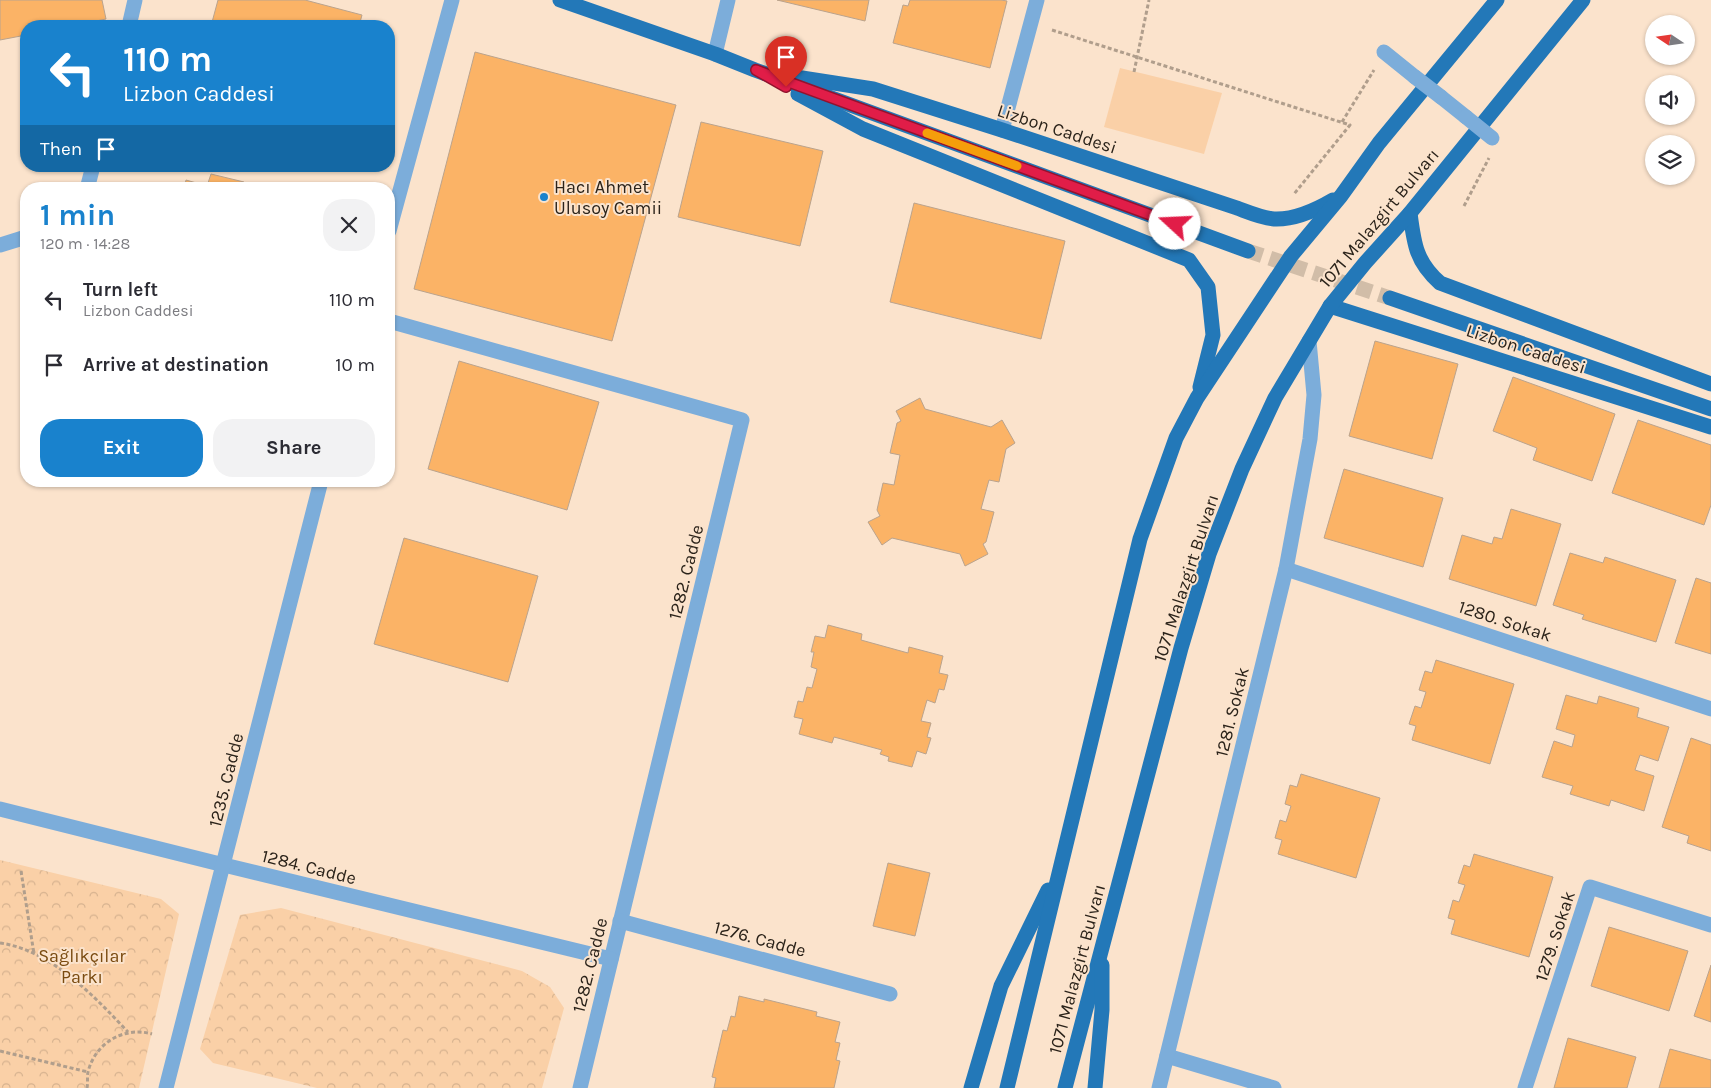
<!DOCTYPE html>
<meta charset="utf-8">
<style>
:root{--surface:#fff;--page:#f2f2f3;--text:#2b2b33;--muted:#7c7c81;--accent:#1982cd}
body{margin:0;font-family:Karla,sans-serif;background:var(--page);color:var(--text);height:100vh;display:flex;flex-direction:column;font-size:19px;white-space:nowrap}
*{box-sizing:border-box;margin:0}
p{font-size:16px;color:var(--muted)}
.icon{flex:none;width:28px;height:28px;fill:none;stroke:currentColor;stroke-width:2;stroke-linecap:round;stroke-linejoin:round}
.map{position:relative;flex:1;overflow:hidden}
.drawer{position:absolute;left:20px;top:182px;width:375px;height:305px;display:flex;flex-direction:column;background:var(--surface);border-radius:20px;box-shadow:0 1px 4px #0004}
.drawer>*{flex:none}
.guide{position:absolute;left:20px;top:20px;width:375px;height:152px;border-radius:20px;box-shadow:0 1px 4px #0004;background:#1982cd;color:#fff;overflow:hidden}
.needle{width:32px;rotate:283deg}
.tools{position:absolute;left:1645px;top:15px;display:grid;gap:10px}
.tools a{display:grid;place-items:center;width:50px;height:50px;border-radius:50%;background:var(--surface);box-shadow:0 1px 4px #0004;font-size:25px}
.pin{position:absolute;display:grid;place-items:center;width:42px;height:42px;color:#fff;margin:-51px -21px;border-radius:50% 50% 50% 0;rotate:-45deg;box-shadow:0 0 5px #0007}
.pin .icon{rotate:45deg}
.me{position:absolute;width:55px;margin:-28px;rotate:290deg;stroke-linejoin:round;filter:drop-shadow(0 0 4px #0008)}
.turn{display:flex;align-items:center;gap:18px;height:105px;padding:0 20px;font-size:22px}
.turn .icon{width:65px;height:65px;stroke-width:2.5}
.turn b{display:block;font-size:35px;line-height:42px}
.then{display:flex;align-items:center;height:48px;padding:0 20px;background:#0003;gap:10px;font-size:19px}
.round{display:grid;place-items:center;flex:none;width:52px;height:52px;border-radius:20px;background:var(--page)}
.overview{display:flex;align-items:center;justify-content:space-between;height:85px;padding:0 20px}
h1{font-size:30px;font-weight:700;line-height:38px;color:var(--accent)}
.primary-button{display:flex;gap:10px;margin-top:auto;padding:10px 20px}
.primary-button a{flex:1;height:58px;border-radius:20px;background:var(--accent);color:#fff;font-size:20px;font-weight:700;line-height:58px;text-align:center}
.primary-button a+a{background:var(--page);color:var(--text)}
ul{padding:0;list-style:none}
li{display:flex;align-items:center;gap:15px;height:65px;padding:0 20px}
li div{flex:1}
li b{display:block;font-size:19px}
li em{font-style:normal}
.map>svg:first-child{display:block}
.forest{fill:url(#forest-crowns)}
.garden{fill:#fad0a7}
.building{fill:#fbb366;stroke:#baa38d}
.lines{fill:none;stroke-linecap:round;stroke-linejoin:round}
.major-tunnel{stroke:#d1bda8;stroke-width:15;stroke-dasharray:15 8;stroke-linecap:butt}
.path{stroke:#b09e8c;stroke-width:3;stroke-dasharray:4 2.5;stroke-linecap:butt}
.minor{stroke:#7cadda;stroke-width:15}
.major{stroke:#2378b8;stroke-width:15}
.minor-bridge{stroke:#7cadda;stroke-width:15}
.route-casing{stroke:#92132f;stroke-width:12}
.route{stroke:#e11d48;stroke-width:9}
.slow{stroke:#f59e0b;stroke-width:9}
.poi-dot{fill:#1982cd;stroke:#fbe3cc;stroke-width:2}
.labels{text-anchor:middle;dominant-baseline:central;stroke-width:4;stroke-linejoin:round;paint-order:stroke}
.street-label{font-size:18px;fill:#2b231a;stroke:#fbe3cc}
.poi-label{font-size:18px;fill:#2b231a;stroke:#fbe3cc;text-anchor:start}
.park-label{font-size:18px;fill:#7a4b10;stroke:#fbe3cc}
</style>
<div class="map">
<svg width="1711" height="1088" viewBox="0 0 1711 1088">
<defs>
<pattern id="forest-crowns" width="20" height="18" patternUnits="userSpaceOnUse" patternTransform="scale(1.25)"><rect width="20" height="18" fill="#fad0a7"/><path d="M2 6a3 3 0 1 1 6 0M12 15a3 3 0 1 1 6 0" fill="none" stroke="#d6b28f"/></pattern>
</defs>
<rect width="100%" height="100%" fill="#fbe3cc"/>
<g class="forest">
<polygon points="0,860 161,899 179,914 139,1088 0,1088"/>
<polygon points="281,908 522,971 550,987 564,1008 542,1088 317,1088 213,1063 200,1049 240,915"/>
</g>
<polygon class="garden" points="1120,68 1222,93 1204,154 1104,127"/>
<g class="building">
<polygon points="0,0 102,0 106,19 71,26 26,26 26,35 0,40"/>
<polygon points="218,0 305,0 362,15 359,26 211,26"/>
<polygon points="777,0 869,0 865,21"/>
<polygon points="910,0 1001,0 1007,1 990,68 893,43 903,5 908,6"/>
<polygon points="475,52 676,105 612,341 414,289"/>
<polygon points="701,122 823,151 800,246 678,217"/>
<polygon points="211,174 244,182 242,189 184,189 186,180 207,186"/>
<polygon points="914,203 1065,241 1041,339 890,302"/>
<polygon points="1375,341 1458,364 1432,459 1349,436"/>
<polygon points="459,361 599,402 567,510 428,469"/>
<polygon points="1513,377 1615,414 1592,481 1533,460 1537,448 1493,431"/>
<polygon points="920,398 925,409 991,427 1002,420 1015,443 1006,449 999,482 989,480 981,509 994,512 986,542 983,544 988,554 965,566 960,554 892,538 882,545 868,522 880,516 877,510 883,483 894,485 900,455 890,453 897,423 901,421 896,411"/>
<polygon points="1638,420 1711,445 1711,505 1704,525 1612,493"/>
<polygon points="1344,469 1443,498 1423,567 1324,538"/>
<polygon points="1511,509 1561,524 1536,606 1449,579 1462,535 1492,544 1494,537 1502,539"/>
<polygon points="404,538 538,576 508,682 374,644"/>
<polygon points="1570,553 1603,563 1605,557 1676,580 1656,642 1582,619 1584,615 1553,605"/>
<polygon points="1696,578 1711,583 1711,654 1675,643"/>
<polygon points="828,625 862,634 861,640 908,653 909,647 943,656 939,673 948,675 944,690 939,689 935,703 927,700 921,721 931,723 927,737 931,738 926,754 917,751 912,767 888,761 889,757 880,754 882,750 834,737 832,743 799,734 803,719 794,717 798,701 803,702 807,687 812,688 817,669 811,667 814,652 811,652 815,636 825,638"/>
<polygon points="1436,660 1514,684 1490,764 1412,740 1416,726 1409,724 1415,706 1421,708 1426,692 1419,690 1425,671 1432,673"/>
<polygon points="1566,695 1597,704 1599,696 1639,708 1637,717 1669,727 1658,761 1640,755 1635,770 1654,776 1644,811 1611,800 1609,806 1570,794 1573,786 1542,777 1554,741 1572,747 1575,735 1556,729"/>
<polygon points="1691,738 1711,745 1711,851 1687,843 1689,836 1662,827"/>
<polygon points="1301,774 1380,798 1356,878 1278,854 1282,840 1275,838 1280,820 1286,822 1291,806 1285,804 1290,785 1297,787"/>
<polygon points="1474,854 1553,877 1529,957 1451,934 1455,920 1448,918 1453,900 1459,902 1465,885 1458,883 1464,865 1470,867"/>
<polygon points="888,863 930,873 915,936 873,926"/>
<polygon points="1609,927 1688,951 1669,1011 1591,986"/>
<polygon points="1711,965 1711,1022 1694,1016"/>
<polygon points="739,996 764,1002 764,999 817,1012 816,1016 840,1022 835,1042 840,1043 836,1060 840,1061 834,1088 714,1088 716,1078 712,1077 723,1030 727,1031 731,1016 735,1017"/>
<polygon points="1568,1038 1636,1057 1627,1088 1554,1088"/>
<polygon points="1670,1049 1711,1060 1711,1088 1659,1088"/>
</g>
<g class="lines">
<polyline class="major-tunnel" points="1248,251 1390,298"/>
<g class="path">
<polyline points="1052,30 1350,125 1294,194"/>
<polyline points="1134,72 1149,0"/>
<polyline points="1342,122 1374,70"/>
<polyline points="1464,206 1489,158"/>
<polyline points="21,871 34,954"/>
<path d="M 0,943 C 51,950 94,996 128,1032"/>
<polyline points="0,1051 88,1072"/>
<path d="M 87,1088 C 88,1083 87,1077 88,1072 C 95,1043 124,1026 152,1034"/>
</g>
<g class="minor">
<polyline points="129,26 135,0"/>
<polyline points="1384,52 1415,77"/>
<polyline points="715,54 728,0"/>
<polyline points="1441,97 1466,117"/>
<polyline points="1002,130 1037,0"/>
<polyline points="87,189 93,166"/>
<polyline points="389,231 452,0"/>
<polyline points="0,245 26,237"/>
<polyline points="389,321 742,420 580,1088"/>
<polyline points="1286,569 1711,709"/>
<polyline points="0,809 224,865 611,959"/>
<polyline points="620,921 890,994"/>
<polyline points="1167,1056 1274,1088"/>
<polyline points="166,1088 321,481"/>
<polyline points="1159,1088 1286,569 1310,439 1314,395 1309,341"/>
<polyline points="1525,1088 1590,887 1711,925"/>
</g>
<g class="major">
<polyline points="560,0 715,54 755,70 1248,251"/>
<path d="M 789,76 L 873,89 L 1002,130 L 1237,208 C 1248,212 1262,218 1274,219 C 1295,220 1316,210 1333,200"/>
<polyline points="798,94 863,129 1189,260 1208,287 1213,335 1200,387"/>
<path d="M 1410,213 C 1414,244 1416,262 1440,283 L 1711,384"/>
<polyline points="1390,298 1711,409"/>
<polyline points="1330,306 1711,427"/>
<polyline points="971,1088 1001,986 1048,890"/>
<polyline points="1007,1088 1140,539 1176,438 1197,398 1291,256 1341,196 1379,143 1497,0"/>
<polyline points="1065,1088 1181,648 1209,554 1242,469 1275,398 1330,306 1365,263 1410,213 1583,0"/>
<polyline points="1095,1088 1102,1010 1102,965"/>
</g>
<g class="minor-bridge">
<polyline points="1415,77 1441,97"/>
<polyline points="1466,117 1492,138"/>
</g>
</g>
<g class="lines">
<g class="route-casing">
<polyline id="route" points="786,87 756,70 1175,224"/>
</g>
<use href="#route" class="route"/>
<polyline class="slow" points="927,133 1017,166"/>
</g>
<circle class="poi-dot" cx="544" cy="197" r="5"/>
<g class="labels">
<g class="street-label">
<text transform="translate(1057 129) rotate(18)">Lizbon Caddesi</text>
<text transform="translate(1379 218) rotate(-50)">1071 Malazgirt Bulvarı</text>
<text transform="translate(1526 349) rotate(18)">Lizbon Caddesi</text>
<text transform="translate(686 572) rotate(-76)">1282. Cadde</text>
<text transform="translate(1186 578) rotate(-72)">1071 Malazgirt Bulvarı</text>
<text transform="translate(1505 621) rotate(18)">1280. Sokak</text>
<text transform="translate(1232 712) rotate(-76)">1281. Sokak</text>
<text transform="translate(226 780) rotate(-76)">1235. Cadde</text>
<text transform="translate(309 867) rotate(14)">1284. Cadde</text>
<text transform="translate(1555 936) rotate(-72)">1279. Sokak</text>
<text transform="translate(760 939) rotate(15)">1276. Cadde</text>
<text transform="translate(590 965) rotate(-76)">1282. Cadde</text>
<text transform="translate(1077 969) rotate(-75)">1071 Malazgirt Bulvarı</text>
</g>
<g class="poi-label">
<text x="554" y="187">Hacı Ahmet<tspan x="554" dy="21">Ulusoy Camii</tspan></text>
</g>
<g class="park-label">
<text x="82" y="956">Sağlıkçılar<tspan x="82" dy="21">Parkı</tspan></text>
</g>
</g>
</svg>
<div class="tools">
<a><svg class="needle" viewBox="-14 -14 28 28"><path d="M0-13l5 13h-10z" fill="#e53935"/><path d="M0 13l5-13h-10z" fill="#7c7c81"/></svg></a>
<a><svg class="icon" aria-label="sound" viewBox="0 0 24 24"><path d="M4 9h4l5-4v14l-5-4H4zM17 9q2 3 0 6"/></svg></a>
<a><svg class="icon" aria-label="layers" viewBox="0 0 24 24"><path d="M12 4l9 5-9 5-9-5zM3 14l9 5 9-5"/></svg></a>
</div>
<div class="pin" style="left:786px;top:87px;background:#d93025"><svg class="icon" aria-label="arrive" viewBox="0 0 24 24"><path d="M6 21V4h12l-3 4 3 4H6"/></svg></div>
<svg class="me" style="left:1175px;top:224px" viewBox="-20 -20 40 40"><circle r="19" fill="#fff"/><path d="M0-13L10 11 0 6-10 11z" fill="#e11d48"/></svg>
<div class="guide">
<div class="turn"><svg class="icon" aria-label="left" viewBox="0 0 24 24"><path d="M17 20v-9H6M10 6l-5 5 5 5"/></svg><div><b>110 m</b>Lizbon Caddesi</div></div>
<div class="then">Then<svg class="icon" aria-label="arrive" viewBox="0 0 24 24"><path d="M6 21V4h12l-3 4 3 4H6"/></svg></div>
</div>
<section class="drawer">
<div class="overview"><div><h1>1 min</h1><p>120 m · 14:28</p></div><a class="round"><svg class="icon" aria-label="close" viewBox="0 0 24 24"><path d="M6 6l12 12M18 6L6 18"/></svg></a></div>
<ul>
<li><svg class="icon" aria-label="left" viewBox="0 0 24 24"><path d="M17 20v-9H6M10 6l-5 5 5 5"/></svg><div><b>Turn left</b><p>Lizbon Caddesi</p></div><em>110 m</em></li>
<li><svg class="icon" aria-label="arrive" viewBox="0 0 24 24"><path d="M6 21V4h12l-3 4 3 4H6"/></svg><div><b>Arrive at destination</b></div><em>10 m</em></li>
</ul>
<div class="primary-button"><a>Exit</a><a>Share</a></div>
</section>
</div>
